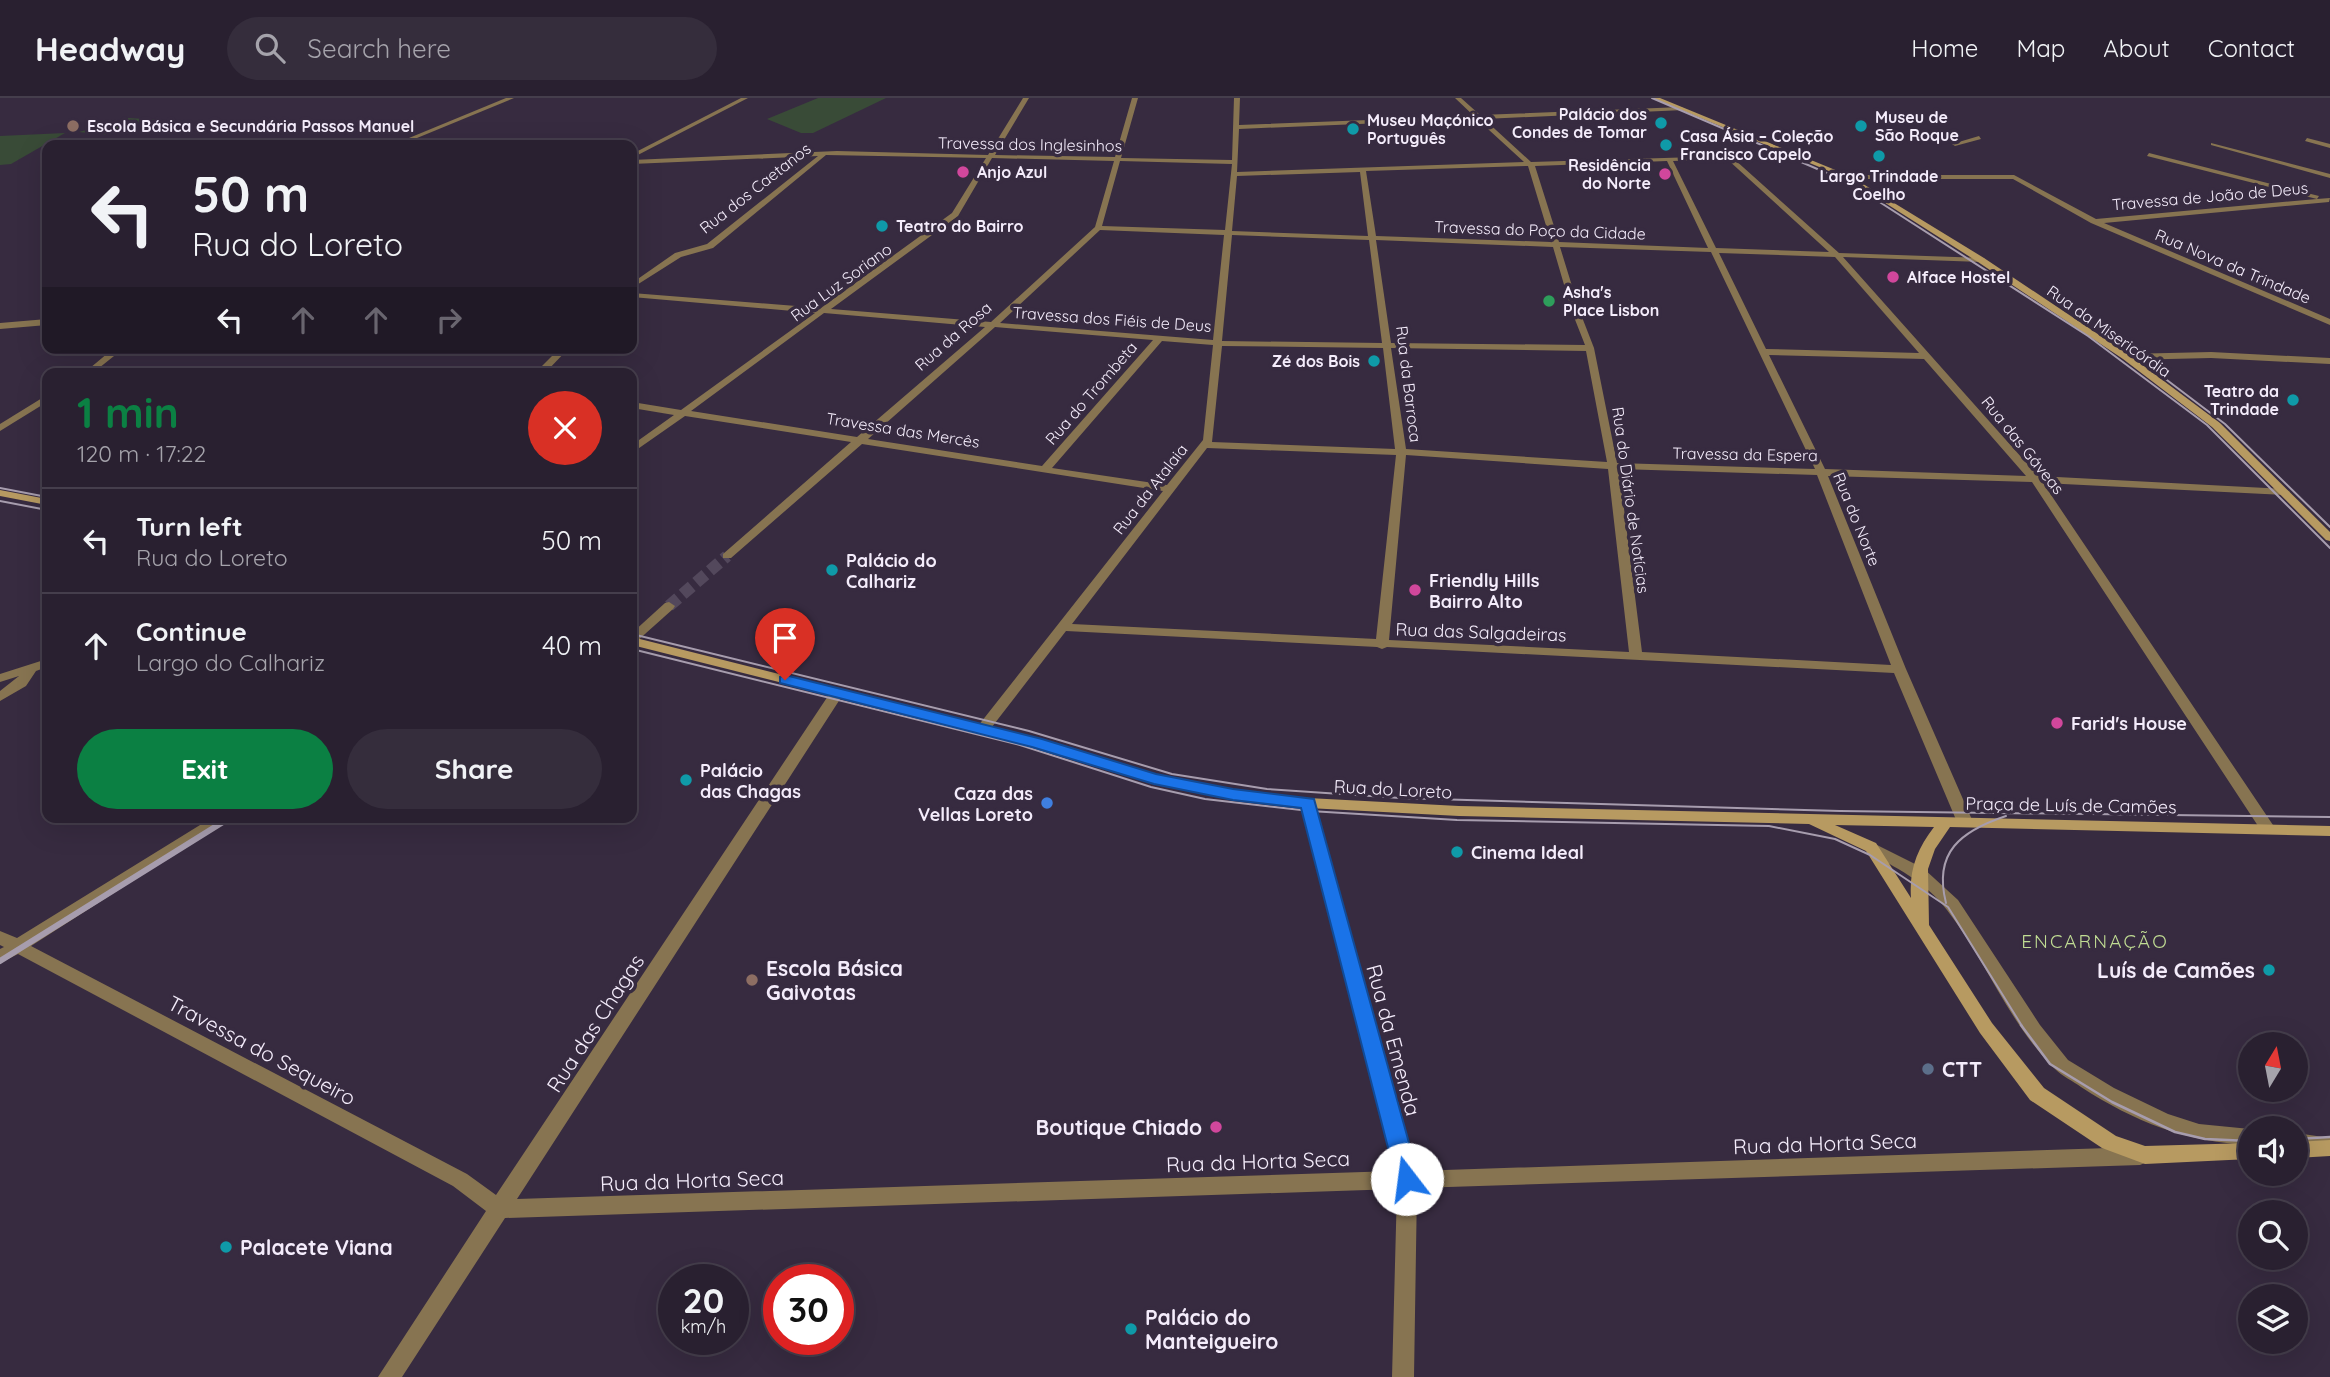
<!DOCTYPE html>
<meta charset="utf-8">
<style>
:root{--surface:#292030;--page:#352d3c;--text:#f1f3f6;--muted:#a5a3ab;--line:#453e4c;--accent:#0b8043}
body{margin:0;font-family:Quicksand,sans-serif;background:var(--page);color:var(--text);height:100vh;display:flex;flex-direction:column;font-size:26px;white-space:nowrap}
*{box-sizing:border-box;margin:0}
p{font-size:23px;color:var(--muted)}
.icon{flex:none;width:38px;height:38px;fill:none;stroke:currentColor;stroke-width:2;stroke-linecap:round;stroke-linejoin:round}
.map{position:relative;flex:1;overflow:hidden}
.details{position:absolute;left:42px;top:270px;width:595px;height:455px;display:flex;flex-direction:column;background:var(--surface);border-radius:14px;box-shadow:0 7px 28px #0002,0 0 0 2px var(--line)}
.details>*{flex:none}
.banner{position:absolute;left:42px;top:42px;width:595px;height:214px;border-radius:14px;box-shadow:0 7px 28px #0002,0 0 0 2px var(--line);background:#292030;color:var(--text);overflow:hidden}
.needle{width:46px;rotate:10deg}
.buttons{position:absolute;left:2238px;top:934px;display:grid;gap:14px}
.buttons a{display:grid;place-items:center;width:70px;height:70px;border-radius:50%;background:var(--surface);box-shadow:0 7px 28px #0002,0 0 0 2px var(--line);font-size:35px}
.speed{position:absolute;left:658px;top:1166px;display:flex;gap:14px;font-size:35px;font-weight:700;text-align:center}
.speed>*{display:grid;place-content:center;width:91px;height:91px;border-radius:50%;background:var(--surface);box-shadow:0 7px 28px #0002,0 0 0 2px var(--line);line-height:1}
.speed small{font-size:18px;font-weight:400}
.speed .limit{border:10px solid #d22;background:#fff;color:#111}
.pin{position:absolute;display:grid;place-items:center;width:60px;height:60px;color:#fff;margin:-72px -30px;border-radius:50% 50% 50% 0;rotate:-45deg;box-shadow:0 0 7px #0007}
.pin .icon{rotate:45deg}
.me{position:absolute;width:77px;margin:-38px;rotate:345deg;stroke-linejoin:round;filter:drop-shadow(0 0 5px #0008)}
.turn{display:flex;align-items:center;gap:24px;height:147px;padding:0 35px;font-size:32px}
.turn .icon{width:91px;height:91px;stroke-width:2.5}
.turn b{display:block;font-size:49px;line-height:60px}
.lanes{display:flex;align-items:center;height:66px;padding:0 35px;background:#0003;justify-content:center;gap:35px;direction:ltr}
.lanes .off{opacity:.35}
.round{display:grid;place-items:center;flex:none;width:74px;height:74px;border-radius:37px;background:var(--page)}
.head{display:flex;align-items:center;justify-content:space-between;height:119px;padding:0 35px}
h1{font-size:42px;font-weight:800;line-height:52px;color:var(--accent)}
.button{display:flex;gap:14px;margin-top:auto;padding:14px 35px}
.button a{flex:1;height:80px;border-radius:42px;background:var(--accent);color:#fff;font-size:28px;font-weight:800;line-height:80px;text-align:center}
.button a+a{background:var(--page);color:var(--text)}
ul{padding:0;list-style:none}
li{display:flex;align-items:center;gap:21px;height:105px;padding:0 35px;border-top:2px solid var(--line)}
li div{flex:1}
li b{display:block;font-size:26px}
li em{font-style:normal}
header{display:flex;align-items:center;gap:42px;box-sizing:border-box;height:98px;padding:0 35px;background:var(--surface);border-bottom:2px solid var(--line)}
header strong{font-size:33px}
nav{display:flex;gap:38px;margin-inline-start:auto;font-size:24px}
.search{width:490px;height:63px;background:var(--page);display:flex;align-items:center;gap:18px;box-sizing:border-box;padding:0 24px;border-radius:38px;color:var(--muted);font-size:26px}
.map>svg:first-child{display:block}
.green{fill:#394b37}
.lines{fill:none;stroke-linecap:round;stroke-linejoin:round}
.street-tunnel{stroke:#53485c;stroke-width:12;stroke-dasharray:12 6;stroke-linecap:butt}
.lane{fill:#877451;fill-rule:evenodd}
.street{fill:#877451;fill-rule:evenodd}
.secondary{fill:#b79a61;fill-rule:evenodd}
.tram-far1{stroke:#a79dae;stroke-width:2}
.tram{stroke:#a79dae;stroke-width:2.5}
.rail{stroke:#a79dae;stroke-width:6}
.route{fill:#1a73e8;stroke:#114b97;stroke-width:2}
.culture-dot{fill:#0f9aa8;stroke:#372b40;stroke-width:2.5}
.education-dot{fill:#8d6e63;stroke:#372b40;stroke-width:2.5}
.hotel-dot{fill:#d1479c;stroke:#372b40;stroke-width:2.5}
.leisure-dot{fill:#2e9e5b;stroke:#372b40;stroke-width:2.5}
.shop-dot{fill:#3f7fe0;stroke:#372b40;stroke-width:2.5}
.service-dot{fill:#5c6f8a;stroke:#372b40;stroke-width:2.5}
.labels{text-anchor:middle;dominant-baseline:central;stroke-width:7;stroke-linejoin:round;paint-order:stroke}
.far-poi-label{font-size:16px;font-weight:bold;fill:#f4ecfb;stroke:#372b40;text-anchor:start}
.far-street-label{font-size:16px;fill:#f4ecfb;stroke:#372b40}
.poi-label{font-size:18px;font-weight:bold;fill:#f4ecfb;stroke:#372b40;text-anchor:start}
.street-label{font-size:18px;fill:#f4ecfb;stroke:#372b40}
.neighbourhood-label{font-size:19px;letter-spacing:2px;fill:#c0dc93;stroke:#372b40}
.near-poi-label{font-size:21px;font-weight:bold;fill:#f4ecfb;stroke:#372b40;text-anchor:start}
.near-street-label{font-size:21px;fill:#f4ecfb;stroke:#372b40}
</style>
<header>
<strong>Headway</strong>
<div class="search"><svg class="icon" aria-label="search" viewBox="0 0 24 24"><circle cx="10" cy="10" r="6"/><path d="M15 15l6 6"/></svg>Search here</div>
<nav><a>Home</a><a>Map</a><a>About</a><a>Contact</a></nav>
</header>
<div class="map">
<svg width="2330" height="1279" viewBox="0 0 2330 1279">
<rect width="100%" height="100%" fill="#372b40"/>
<g class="green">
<polygon points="818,0 886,0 813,35 801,35 767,21"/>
<polygon points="128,20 160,22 109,37 79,34"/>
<polygon points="65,35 11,66 0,67 0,38"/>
</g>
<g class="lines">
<polyline class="street-tunnel" points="669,508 727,458"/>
<g class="lane">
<path d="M 1871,744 L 1923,770 L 1958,802 L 2040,927 L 2068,962 L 2114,990 L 2168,1016 L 2199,1026 L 2250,1031 L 2250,1047 C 2186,1044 2135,1024 2081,989 C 2073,983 2062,978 2055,971 C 2009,926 1986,862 1947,812 C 1926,784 1895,769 1866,753 L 1863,749 L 1866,745 Z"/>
<polygon points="2296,1035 2330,1040 2330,1056 2296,1051"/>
</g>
<g class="street">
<polygon points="506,0 514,0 400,47 392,47"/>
<polygon points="741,0 748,0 632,60 632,56"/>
<path d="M 1023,0 L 1029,0 L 995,57 L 1115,59 L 1132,0 L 1138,0 L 1121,60 L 1232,62 L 1234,0 L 1240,0 L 1239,27 L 1474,18 L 1455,0 L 1461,0 L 1480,17 L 1682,9 L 1684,12 L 1484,21 L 1531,64 L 1797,56 L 1795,59 L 1734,61 L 1839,155 L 1984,160 L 1985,162 L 1981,164 L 1843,159 L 2038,378 L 2285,391 L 2290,394 L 2285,397 L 2043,385 L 2275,730 L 2272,734 L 2262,734 L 2032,384 L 1828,378 L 1906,571 L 1973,724 L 1970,728 L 1960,728 L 1957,724 L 1894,575 L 1387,549 L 1382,551 L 1377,549 L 1066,533 L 988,634 L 978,634 L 976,631 L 978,628 L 1163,393 L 862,346 L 731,460 L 723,460 L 723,456 L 851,344 L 685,318 L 632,355 L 632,347 L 674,317 L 632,310 L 632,304 L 681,312 L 815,215 L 632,199 L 632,195 L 821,210 L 952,115 L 986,60 L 826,57 L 713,150 L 681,159 L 632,190 L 632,185 L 675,155 L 707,146 L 818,58 L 632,66 L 632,62 L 837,53 L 988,57 ZM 1477,21 L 1524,64 L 1237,74 L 1239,31 ZM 992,60 L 1114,63 L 1095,129 L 991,224 L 831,211 L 958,118 ZM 1727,61 L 1829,154 L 1716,150 L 1673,63 ZM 1120,63 L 1232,66 L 1225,132 L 1102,128 ZM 1667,63 L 1708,150 L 1559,144 L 1535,68 ZM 1528,68 L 1551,144 L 1376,138 L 1366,73 ZM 1360,74 L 1368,138 L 1232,133 L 1237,78 ZM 1100,132 L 1224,137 L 1213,242 L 1000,225 ZM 1232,137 L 1369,142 L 1382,245 L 1222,243 ZM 1376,142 L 1553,149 L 1572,214 L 1585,247 L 1391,245 ZM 1560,149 L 1711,154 L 1815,371 L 1617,365 L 1594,250 L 1580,214 ZM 1719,155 L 1835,159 L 1919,255 L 1766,251 ZM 824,215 L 985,229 L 857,339 L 691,313 ZM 995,229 L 1153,242 L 1042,368 L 868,341 ZM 1162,243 L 1213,247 L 1203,342 L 1167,387 L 1052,370 ZM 1222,248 L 1383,250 L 1395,351 L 1212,344 ZM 1391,250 L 1586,253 L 1607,364 L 1406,351 ZM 1769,257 L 1924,261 L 2026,378 L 1825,371 ZM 1207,350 L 1396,357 L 1376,541 L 1072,526 ZM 1406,357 L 1608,371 L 1629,554 L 1389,542 ZM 1619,371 L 1817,377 L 1891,567 L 1642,554 Z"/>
<polygon points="1979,38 1981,41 1955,48 1952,46"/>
<polygon points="2307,40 2330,46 2330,50 2305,43"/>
<polygon points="2211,45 2330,76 2330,80 2211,47"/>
<polygon points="2149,55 2319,98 2317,101 2330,100 2329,104 2104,125 2330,221 2330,227 2091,125 2013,81 1848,81 1845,79 1848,77 2014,77 2096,121 2317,101 2147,58"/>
<polygon points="47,221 47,227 0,231 0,225"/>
<polygon points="114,250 124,250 99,270 164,272 168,275 84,275"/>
<polygon points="560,250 569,250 545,275 535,275"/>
<polygon points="2211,254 2330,260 2330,266 2211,260 2126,262 2121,259 2126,256"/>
<polygon points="47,297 47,304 0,333 0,326"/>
<polygon points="669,504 675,508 673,511 636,544 632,545 632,535 665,505"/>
<polygon points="47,561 47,569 36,573 26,588 0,603 0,593 19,578 0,584 0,576"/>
<polygon points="837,591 844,595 517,1101 1395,1073 1301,705 1308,700 1315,705 1415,1073 2140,1049 2147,1052 2150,1058 2147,1064 2140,1067 1417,1090 1414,1279 1392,1279 1397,1091 505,1120 402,1279 378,1279 486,1113 453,1088 18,856 0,865 0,851 4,849 0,847 0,833 17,840 213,719 232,719 31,848 467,1076 496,1097 830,595"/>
</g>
<g class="secondary">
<polygon points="1652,0 1660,0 1850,78 1984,160 2129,257 2220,325 2330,434 2330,443 2326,442 2212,329 2123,261 1978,164 1846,80"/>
<polygon points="0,392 47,401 47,407 0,398"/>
<path d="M 632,539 L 1042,642 L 1156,677 L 1233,691 L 1308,700 L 1459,708 L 2330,728 L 2330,738 L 1950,729 L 1935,751 L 1928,771 L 1929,827 L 1992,925 L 2044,990 L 2116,1038 L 2145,1048 L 2250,1045 L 2250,1061 L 2145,1066 L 2102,1050 L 2030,1002 L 1980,935 L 1866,753 L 1809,726 L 1459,718 L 1308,710 L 1233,701 L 1154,686 L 1033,648 L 632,547 ZM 1835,727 L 1934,729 C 1917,751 1909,772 1911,800 L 1876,745 Z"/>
<polygon points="2330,1042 2330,1058 2296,1060 2296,1044"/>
</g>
<g class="tram-far1">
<polyline points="1652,0 1850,85 2088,238 2207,327 2330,450"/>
<polyline points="2155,273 2225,326 2330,429"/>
<polyline points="0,390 47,399"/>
<polyline points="0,403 47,412"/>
<polyline points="632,536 1029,633 1172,676 1267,691 1400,700 1840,713 2330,719"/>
<polyline points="632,551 1020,647 1151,689 1205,701 1310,713 1457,722 1769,728 1835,741 1870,757 1948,809 2022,928"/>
<path d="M 1946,805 C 1933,754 1961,733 2006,718"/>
</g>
<g class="tram">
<polyline points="2021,927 2050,966 2112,1004 2175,1034 2205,1041 2250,1043"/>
<polyline points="2296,1041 2330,1039"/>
</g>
<polyline class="rail" points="0,863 231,719"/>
</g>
<polygon class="route" points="785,577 1042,641 1156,676 1233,691 1314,701 1419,1081 1415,1088 1407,1091 1399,1088 1396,1081 1301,710 1233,702 1154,686 1032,649 780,585 780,579"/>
<g class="culture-dot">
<circle cx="1661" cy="25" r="7"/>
<circle cx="1861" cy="28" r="7"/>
<circle cx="1353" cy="31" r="7"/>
<circle cx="1666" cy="47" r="7"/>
<circle cx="1879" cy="58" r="7"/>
<circle cx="882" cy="128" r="7"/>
<circle cx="1374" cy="263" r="7"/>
<circle cx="2293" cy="302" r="7"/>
<circle cx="832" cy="472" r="7"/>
<circle cx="686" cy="682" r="7"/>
<circle cx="1457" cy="754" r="7"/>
<circle cx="2269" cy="872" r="7"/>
<circle cx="226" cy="1149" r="7"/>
<circle cx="1131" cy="1231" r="7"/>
</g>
<g class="education-dot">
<circle cx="73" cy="28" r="7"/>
<circle cx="752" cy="882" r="7"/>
</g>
<g class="hotel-dot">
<circle cx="963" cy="74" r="7"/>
<circle cx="1665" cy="76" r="7"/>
<circle cx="1893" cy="179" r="7"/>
<circle cx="1415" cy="492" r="7"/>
<circle cx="2057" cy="625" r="7"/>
<circle cx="1216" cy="1029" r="7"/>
</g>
<circle class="leisure-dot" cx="1549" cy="203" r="7"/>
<circle class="shop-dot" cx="1047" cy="705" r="7"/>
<circle class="service-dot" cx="1928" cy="971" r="7"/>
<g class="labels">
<g class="far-poi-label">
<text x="1647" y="16" text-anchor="end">Palácio dos<tspan x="1647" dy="18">Condes de Tomar</tspan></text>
<text x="1875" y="19">Museu de<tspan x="1875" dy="18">São Roque</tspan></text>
<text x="1367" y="22">Museu Maçónico<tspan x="1367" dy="18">Português</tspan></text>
<text x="87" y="28">Escola Básica e Secundária Passos Manuel</text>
<text x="1680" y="38">Casa Ásia – Coleção<tspan x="1680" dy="18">Francisco Capelo</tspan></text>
<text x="1651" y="67" text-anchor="end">Residência<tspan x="1651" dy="18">do Norte</tspan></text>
<text x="977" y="74">Anjo Azul</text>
<text x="1879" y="78" text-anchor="middle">Largo Trindade<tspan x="1879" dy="18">Coelho</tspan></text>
<text x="896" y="128">Teatro do Bairro</text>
<text x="1907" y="179">Alface Hostel</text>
<text x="1563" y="194">Asha's<tspan x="1563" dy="18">Place Lisbon</tspan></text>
<text x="1360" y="263" text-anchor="end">Zé dos Bois</text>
<text x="2279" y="293" text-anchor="end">Teatro da<tspan x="2279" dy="18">Trindade</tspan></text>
</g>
<g class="far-street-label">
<text transform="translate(1030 46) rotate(1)">Travessa dos Inglesinhos</text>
<text transform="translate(755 90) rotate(-38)">Rua dos Caetanos</text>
<text transform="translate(2210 98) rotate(-5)">Travessa de João de Deus</text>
<text transform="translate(1540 132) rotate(2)">Travessa do Poço da Cidade</text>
<text transform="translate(2233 168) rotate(23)">Rua Nova da Trindade</text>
<text transform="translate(841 184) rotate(-36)">Rua Luz Soriano</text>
<text transform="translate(1112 221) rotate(4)">Travessa dos Fiéis de Deus</text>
<text transform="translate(2109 233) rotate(35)">Rua da Misericórdia</text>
<text transform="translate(953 238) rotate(-41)">Rua da Rosa</text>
<text transform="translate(1409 286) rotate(83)">Rua da Barroca</text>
<text transform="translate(1091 295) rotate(-49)">Rua do Trombeta</text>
<text transform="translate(903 332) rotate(9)">Travessa das Mercês</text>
<text transform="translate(2023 347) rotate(51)">Rua das Gáveas</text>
<text transform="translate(1745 356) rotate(1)">Travessa da Espera</text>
<text transform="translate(1150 391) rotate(-52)">Rua da Atalaia</text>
<text transform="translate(1631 402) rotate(82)">Rua do Diário de Notícias</text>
<text transform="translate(1857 421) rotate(68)">Rua do Norte</text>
</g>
<g class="poi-label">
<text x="846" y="462">Palácio do<tspan x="846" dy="21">Calhariz</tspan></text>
<text x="1429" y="482">Friendly Hills<tspan x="1429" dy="21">Bairro Alto</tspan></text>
<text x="2071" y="625">Farid's House</text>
<text x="700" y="672">Palácio<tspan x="700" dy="21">das Chagas</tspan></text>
<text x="1033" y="695" text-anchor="end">Caza das<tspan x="1033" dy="21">Vellas Loreto</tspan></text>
<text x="1471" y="754">Cinema Ideal</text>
</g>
<g class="street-label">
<text transform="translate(1481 534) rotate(2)">Rua das Salgadeiras</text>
<text transform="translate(1393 691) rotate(3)">Rua do Loreto</text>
<text transform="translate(2071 707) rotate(1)">Praça de Luís de Camões</text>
</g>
<g class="neighbourhood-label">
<text x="2095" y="843">ENCARNAÇÃO</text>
</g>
<g class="near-poi-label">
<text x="766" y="870">Escola Básica<tspan x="766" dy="24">Gaivotas</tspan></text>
<text x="2255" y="872" text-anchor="end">Luís de Camões</text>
<text x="1942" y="971">CTT</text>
<text x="1202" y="1029" text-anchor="end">Boutique Chiado</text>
<text x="240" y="1149">Palacete Viana</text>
<text x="1145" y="1219">Palácio do<tspan x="1145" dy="24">Manteigueiro</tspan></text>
</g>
<g class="near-street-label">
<text transform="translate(595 925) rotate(-57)">Rua das Chagas</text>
<text transform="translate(1394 942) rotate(75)">Rua da Emenda</text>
<text transform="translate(262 952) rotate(28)">Travessa do Sequeiro</text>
<text transform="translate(1825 1045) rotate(-2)">Rua da Horta Seca</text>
<text transform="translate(1258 1063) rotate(-2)">Rua da Horta Seca</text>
<text transform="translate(692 1082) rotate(-2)">Rua da Horta Seca</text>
</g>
</g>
</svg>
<div class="buttons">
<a><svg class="needle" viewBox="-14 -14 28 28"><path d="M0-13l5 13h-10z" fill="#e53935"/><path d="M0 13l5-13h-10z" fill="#a5a3ab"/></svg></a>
<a><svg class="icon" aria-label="sound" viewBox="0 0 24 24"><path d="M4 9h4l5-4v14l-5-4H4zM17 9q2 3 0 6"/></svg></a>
<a><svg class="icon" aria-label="search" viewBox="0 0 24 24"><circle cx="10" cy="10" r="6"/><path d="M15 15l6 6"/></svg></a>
<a><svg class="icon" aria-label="layers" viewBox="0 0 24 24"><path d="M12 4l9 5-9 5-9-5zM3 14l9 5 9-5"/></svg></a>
</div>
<div class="speed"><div>20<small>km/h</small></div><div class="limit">30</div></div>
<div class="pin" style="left:785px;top:582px;background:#d93025"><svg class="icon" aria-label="arrive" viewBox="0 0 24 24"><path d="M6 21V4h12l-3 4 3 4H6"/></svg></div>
<svg class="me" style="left:1407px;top:1081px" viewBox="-20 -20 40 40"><circle r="19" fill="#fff"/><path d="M0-13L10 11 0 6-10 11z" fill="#1a73e8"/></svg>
<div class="banner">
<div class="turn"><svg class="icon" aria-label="left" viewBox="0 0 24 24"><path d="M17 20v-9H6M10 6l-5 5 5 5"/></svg><div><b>50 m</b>Rua do Loreto</div></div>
<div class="lanes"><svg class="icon" aria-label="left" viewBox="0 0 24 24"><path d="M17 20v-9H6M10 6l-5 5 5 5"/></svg><svg class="icon off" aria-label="ahead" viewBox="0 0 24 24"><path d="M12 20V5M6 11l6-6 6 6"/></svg><svg class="icon off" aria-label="ahead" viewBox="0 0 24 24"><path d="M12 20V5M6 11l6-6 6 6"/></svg><svg class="icon off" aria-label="right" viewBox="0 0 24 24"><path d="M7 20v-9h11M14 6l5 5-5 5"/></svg></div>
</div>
<section class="details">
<div class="head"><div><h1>1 min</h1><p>120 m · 17:22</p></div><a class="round" style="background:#d93025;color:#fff"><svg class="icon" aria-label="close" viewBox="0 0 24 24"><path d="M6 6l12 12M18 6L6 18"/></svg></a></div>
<ul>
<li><svg class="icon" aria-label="left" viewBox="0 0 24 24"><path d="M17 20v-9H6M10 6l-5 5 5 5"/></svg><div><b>Turn left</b><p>Rua do Loreto</p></div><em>50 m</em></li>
<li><svg class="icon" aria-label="ahead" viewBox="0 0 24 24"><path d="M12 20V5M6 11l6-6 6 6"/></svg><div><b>Continue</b><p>Largo do Calhariz</p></div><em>40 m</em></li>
</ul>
<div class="button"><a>Exit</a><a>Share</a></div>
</section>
</div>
